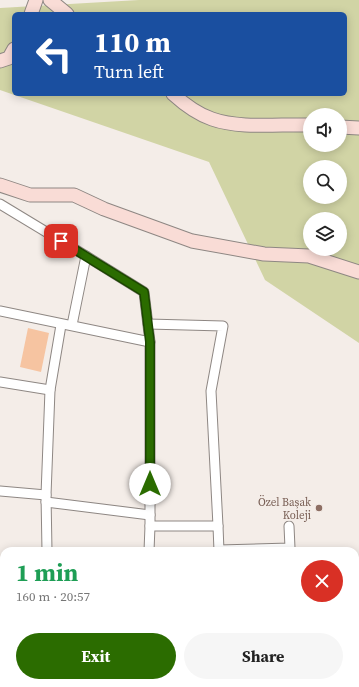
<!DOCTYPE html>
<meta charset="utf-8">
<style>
:root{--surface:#fff;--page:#f6f6f6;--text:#222;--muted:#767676;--accent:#2b6c00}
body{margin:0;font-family:"Source Serif 4",serif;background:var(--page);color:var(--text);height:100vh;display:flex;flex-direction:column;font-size:15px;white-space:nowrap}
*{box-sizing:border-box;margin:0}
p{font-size:13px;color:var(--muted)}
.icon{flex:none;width:22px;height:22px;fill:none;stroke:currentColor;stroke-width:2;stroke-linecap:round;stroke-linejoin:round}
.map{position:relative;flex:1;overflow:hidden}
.sheet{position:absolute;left:0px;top:547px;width:359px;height:140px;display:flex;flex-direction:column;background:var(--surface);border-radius:12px 12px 0 0;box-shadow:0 2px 10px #0003}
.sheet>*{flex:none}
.banner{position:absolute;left:12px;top:12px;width:335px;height:84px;border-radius:6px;box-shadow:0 2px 10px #0003;background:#1a4fa0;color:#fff;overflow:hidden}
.fabs{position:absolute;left:303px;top:108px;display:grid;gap:8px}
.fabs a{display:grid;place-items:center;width:44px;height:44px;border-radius:50%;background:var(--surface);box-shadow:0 2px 10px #0003;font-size:20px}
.pin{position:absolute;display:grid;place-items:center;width:34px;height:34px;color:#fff;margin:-17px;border-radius:8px;box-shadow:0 2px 6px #0006}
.me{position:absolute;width:44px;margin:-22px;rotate:0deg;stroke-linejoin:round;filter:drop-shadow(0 0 3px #0008)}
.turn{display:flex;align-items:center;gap:14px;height:84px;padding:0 16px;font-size:18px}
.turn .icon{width:52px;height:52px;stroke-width:2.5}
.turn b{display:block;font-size:28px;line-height:34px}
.round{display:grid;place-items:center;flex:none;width:42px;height:42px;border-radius:21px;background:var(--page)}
.head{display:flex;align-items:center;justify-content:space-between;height:68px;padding:0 16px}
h1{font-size:24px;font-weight:700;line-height:30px;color:#1e9e55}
.cta{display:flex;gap:8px;margin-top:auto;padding:8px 16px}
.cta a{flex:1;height:46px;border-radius:24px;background:var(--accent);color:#fff;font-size:16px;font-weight:700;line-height:46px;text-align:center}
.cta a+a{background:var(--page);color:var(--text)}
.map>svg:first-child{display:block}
.green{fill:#d1d4a5;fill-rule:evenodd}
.building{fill:#f6c4a1}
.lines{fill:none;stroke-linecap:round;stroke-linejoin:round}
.street-casing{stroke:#8e8783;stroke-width:11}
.secondary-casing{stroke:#8e8783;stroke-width:15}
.highway-casing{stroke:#cecdcd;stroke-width:19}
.path{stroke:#9e9995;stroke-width:2;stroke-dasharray:4 2;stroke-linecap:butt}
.street{stroke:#fff;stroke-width:9}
.secondary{stroke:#f9dcd6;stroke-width:13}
.highway{stroke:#ea8976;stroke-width:17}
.route-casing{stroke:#1c4600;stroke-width:10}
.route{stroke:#2b6c00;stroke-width:7}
.education-dot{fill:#8d6e63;stroke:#f4ede8;stroke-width:1.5}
.labels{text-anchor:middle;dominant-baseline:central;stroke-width:3.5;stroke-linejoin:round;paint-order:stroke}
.education-label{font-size:11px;fill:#785e54;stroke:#f4ede8;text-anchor:end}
</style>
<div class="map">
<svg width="359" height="687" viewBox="0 0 359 687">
<rect width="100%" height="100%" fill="#f4ede8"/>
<path class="green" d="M 139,0 L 359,0 L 359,343 L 265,280 L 209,162 L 0,90 L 0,8 ZM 14,14 L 345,14 L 345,94 L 14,94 ZM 310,115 L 340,115 L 340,145 L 310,145 ZM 310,167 L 340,167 L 340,197 L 310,197 ZM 310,219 L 340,219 L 340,249 L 310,249 Z"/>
<polygon class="building" points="28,328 49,333 41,372 20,367"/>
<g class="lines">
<g class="street-casing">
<g id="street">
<polyline points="0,204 86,256 72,325"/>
<polyline points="86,256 144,292 150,342 150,526"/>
<polyline points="0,311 150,342"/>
<polyline points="148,324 223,326 211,391 218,526 150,526 149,551"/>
<polyline points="0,382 50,390"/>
<polyline points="0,491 46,495"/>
<polyline points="46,502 150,515"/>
<polyline points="218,526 219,551"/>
<polyline points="219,550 290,548 289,526"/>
<polyline points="47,551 46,495 50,390 61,325"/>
<polyline points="229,683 234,687"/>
<polyline points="16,687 16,683"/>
<polyline points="289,687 292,683"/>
</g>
</g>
<g class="secondary-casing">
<g id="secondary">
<polyline points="50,0 67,14"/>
<polyline points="31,14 36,0"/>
<polyline points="0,61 9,58 14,49"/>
<path d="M 173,94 C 184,104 197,114 212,119 C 240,129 279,124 310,125"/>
<polyline points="340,127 359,128"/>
<polyline points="0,185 30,195 74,195 104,209 192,241 264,254 309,256 359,272"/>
</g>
</g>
<g class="highway-casing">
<g id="highway">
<polyline points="0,634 4,634"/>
<polyline points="355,639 359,639"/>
<polyline points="0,657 4,657"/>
<polyline points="355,660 359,660"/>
</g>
</g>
<polyline class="path" points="355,622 359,622"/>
<use href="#street" class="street"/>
<use href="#secondary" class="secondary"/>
<use href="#highway" class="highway"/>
</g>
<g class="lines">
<g class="route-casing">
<polyline id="route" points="61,241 144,292 150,342 150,484"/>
</g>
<use href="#route" class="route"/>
</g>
<circle class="education-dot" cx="319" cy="508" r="4"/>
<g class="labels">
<g class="education-label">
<text x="311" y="502">Özel Başak<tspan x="311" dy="13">Koleji</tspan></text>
</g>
</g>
</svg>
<div class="fabs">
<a><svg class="icon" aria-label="sound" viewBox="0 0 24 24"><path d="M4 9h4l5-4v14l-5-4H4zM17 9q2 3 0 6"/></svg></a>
<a><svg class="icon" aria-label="search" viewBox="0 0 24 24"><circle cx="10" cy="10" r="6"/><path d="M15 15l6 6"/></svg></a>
<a><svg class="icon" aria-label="layers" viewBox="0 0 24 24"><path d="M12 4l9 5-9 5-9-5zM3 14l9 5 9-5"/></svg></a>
</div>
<div class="pin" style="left:61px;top:241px;background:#d93025"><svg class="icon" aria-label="arrive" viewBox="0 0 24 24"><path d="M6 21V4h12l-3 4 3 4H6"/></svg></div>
<svg class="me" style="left:150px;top:484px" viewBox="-20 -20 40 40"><circle r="19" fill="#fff"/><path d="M0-13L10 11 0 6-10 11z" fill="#2b6c00"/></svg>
<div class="banner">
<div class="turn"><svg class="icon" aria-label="left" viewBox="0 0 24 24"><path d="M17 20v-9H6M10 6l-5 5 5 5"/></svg><div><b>110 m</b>Turn left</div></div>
</div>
<section class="sheet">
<div class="head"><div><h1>1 min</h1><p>160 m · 20:57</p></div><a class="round" style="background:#d93025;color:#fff"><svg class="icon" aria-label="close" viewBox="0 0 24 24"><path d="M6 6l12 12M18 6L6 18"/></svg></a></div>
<div class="cta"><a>Exit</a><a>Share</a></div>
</section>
</div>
